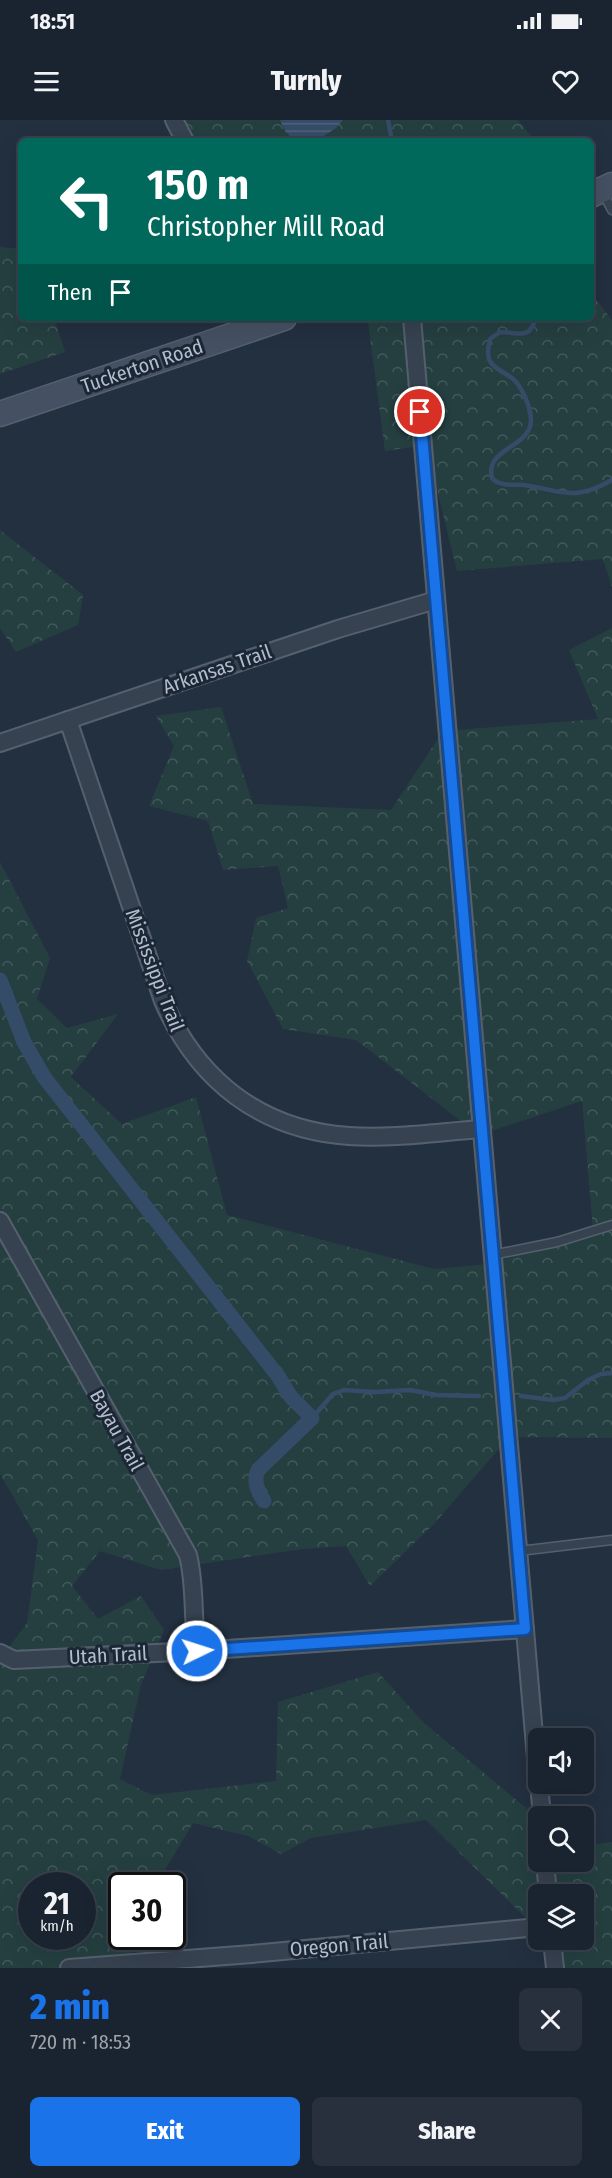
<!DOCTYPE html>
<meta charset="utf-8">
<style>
:root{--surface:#1a2430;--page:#27303c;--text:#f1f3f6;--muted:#9fa4ab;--line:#38414c;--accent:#1a73e8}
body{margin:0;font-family:"Fira Sans Condensed",sans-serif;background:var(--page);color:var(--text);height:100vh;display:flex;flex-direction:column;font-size:22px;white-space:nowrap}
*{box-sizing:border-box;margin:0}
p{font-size:20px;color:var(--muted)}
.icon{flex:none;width:33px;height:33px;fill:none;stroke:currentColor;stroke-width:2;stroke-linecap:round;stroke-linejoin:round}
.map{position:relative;height:1848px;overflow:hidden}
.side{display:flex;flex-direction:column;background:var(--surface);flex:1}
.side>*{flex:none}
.hud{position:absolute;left:18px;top:18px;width:576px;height:183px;border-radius:9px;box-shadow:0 6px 24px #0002,0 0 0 2px var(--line);background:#00695c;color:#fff;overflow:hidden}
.tools{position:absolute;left:528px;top:1608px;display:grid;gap:12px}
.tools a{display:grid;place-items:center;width:66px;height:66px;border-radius:9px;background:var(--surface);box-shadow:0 6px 24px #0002,0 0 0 2px var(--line);font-size:30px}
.speed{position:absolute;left:18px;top:1752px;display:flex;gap:12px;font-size:30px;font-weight:700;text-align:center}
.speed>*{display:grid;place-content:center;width:78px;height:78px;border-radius:50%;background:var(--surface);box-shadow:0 6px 24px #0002,0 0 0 2px var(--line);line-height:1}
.speed small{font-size:15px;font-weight:400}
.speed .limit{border:3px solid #111;border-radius:9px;background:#fff;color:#111}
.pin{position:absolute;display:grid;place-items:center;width:51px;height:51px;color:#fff;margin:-26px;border:3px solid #fff;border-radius:50%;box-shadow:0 2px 6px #0007}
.me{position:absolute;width:66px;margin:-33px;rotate:86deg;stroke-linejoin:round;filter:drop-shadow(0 0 4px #0008)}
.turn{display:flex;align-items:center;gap:21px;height:126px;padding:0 30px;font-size:27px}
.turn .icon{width:78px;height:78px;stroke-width:2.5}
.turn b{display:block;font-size:42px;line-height:51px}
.then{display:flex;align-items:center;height:57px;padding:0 30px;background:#0003;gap:12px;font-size:22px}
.round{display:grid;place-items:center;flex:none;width:63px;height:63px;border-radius:9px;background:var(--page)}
.headline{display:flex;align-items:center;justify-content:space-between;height:102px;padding:0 30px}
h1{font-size:36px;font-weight:800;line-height:45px;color:var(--accent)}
.button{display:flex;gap:12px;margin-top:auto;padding:12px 30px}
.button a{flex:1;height:69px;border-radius:9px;background:var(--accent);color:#fff;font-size:24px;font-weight:800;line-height:69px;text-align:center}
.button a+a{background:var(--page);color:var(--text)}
.status{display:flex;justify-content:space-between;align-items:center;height:42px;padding:0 30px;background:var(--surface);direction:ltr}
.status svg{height:16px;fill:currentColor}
header{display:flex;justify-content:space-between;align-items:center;height:78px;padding:0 30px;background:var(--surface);font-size:27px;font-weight:800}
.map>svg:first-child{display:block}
.forest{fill:url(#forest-crowns);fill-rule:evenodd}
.water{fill:url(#water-rules)}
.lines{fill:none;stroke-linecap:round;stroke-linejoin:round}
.stream{stroke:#354c68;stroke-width:4.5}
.canal{stroke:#354c68;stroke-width:15}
.service-casing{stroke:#55606e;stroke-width:11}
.minor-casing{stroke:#55606e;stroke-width:20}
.secondary-casing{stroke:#55606e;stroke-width:27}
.service{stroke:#374250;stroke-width:8}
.minor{stroke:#374250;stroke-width:16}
.secondary{stroke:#455163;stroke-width:24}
.route-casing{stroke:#114b97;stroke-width:15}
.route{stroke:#1a73e8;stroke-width:10}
.labels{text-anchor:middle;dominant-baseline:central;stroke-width:6;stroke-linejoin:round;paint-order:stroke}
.street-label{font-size:20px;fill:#b3bdcb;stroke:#1c2735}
</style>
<div class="status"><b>18:51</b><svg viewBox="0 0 49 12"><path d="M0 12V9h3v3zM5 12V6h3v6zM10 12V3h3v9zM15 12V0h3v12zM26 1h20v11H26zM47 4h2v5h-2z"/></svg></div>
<header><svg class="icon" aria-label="menu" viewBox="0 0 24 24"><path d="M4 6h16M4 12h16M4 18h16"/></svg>Turnly<svg class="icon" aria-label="heart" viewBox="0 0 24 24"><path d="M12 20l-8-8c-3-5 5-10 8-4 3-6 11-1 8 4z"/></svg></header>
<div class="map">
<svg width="612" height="1848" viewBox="0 0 612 1848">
<defs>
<pattern id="forest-crowns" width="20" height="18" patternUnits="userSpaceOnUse" patternTransform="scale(1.5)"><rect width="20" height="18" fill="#253f41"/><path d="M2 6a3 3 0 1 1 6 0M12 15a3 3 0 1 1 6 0" fill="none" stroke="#42595b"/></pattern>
<pattern id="water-rules" width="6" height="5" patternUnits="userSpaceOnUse" patternTransform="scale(1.5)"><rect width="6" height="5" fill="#354c68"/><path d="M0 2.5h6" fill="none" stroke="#50647c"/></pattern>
</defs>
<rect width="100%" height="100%" fill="#233040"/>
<g class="forest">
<polygon points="176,0 518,0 535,21 189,21"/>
<polygon points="0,127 21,129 21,198 54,198 65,232 0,254"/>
<polygon points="591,173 612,200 612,467 603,439 457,451 426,325 385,331 368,202 381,198 591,198"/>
<polygon points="0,410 83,475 78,505 16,532 0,508"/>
<path d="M 612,508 L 612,1318 L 509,1317 L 434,1404 L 370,1466 L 346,1426 L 302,1429 L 161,1450 L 100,1431 L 72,1466 L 98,1499 L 141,1476 L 164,1510 L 141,1565 L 120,1659 L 152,1675 L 276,1661 L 278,1582 L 378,1552 L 423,1602 L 538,1698 L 538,1742 L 584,1742 L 584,1722 L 590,1725 L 612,1722 L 612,1848 L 555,1848 L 548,1820 L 584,1820 L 584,1774 L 538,1774 L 538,1810 L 426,1700 L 311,1718 L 281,1734 L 248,1716 L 193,1703 L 156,1765 L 122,1766 L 122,1816 L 135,1817 L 128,1848 L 0,1848 L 0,1539 L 27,1503 L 38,1420 L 0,1354 L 0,742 L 50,838 L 37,879 L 67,908 L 118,894 L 71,957 L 122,1004 L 196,977 L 227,1095 L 434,1149 L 489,1144 L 593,1110 L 582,981 L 479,1015 L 356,920 L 283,909 L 247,841 L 256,798 L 288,788 L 278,746 L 223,750 L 208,701 L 149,686 L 174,626 L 156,596 L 221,587 L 253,684 L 391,690 L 443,611 L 598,599 L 569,530 ZM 32,1766 L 82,1766 L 82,1816 L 32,1816 Z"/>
</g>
<polygon class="water" points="280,0 343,0 336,8 316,21 295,21 285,11"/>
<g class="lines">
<g class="stream">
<polyline points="388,0 392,21"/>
<path d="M 536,198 C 529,221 518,212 500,212 L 490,219 C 483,246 495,246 512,258 C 522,266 531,288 531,300 C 531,328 484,328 492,358 C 500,367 513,364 524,365 C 562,371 575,382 612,360"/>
<polyline points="521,1276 553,1280 565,1278 588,1260 601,1254 612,1253"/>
<polyline points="312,1298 333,1274 344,1270 375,1272 410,1270 436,1275 479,1276"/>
</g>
<path class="canal" d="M 0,860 L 24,922 L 44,957 L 278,1256 L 291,1277 L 312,1298 L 258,1350 C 253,1360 258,1372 264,1381"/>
<g class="service-casing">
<g id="service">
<polyline points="603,73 612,90"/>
<polyline points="492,1135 557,1122 612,1105"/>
<polyline points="519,1431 612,1420"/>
</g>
</g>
<g class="minor-casing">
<g id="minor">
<polyline points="174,0 185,21"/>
<polyline points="412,198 538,1661"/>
<path d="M 68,600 L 163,881 C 198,961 261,1010 349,1016 C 393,1019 438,1012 482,1009"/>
<polyline points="0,623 338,509 436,480"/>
<path d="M 0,1101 L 188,1435 C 196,1467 192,1499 197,1531"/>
<polyline points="0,1533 14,1540 197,1531 525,1509"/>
<polyline points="539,1664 542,1696"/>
<polyline points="545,1742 548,1774"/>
<polyline points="552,1820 555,1848"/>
<polyline points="69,1848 252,1834 538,1807"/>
</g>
</g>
<g class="secondary-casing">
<g id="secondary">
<polyline points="591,75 612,65"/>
<polyline points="0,294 284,198"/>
</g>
</g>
<use href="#service" class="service"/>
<use href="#minor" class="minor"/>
<use href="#secondary" class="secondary"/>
</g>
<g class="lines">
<g class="route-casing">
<polyline id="route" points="197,1531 525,1509 420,292"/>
</g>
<use href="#route" class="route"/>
</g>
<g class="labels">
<g class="street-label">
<text transform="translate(142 246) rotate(-19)">Tuckerton Road</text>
<text transform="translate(217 549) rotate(-19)">Arkansas Trail</text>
<text transform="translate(155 850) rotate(69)">Mississippi Trail</text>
<text transform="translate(117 1310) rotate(61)">Bayau Trail</text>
<text transform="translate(108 1535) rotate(-3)">Utah Trail</text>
<text transform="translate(339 1825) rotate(-5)">Oregon Trail</text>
</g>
</g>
</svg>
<div class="tools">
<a><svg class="icon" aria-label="sound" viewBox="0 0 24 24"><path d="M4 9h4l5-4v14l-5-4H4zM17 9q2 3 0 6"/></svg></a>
<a><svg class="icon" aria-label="search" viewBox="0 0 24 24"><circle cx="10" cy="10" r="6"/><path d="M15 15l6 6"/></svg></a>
<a><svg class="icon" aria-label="layers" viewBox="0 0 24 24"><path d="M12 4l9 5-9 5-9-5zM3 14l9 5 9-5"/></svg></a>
</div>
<div class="speed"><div>21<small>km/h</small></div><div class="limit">30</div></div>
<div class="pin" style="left:420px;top:292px;background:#d93025"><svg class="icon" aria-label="arrive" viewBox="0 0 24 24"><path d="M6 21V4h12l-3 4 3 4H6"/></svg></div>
<svg class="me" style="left:197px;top:1531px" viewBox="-20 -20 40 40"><circle r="17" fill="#1a73e8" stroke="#fff" stroke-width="3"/><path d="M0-11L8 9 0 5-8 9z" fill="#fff"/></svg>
<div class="hud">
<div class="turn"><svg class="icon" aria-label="left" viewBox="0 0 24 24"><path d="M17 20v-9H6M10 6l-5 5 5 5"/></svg><div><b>150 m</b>Christopher Mill Road</div></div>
<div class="then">Then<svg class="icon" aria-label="arrive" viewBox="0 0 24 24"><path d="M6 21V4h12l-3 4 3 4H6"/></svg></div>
</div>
</div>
<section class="side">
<div class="headline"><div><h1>2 min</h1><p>720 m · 18:53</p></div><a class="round"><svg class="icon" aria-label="close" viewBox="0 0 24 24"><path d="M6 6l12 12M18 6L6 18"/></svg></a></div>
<div class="button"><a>Exit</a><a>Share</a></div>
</section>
